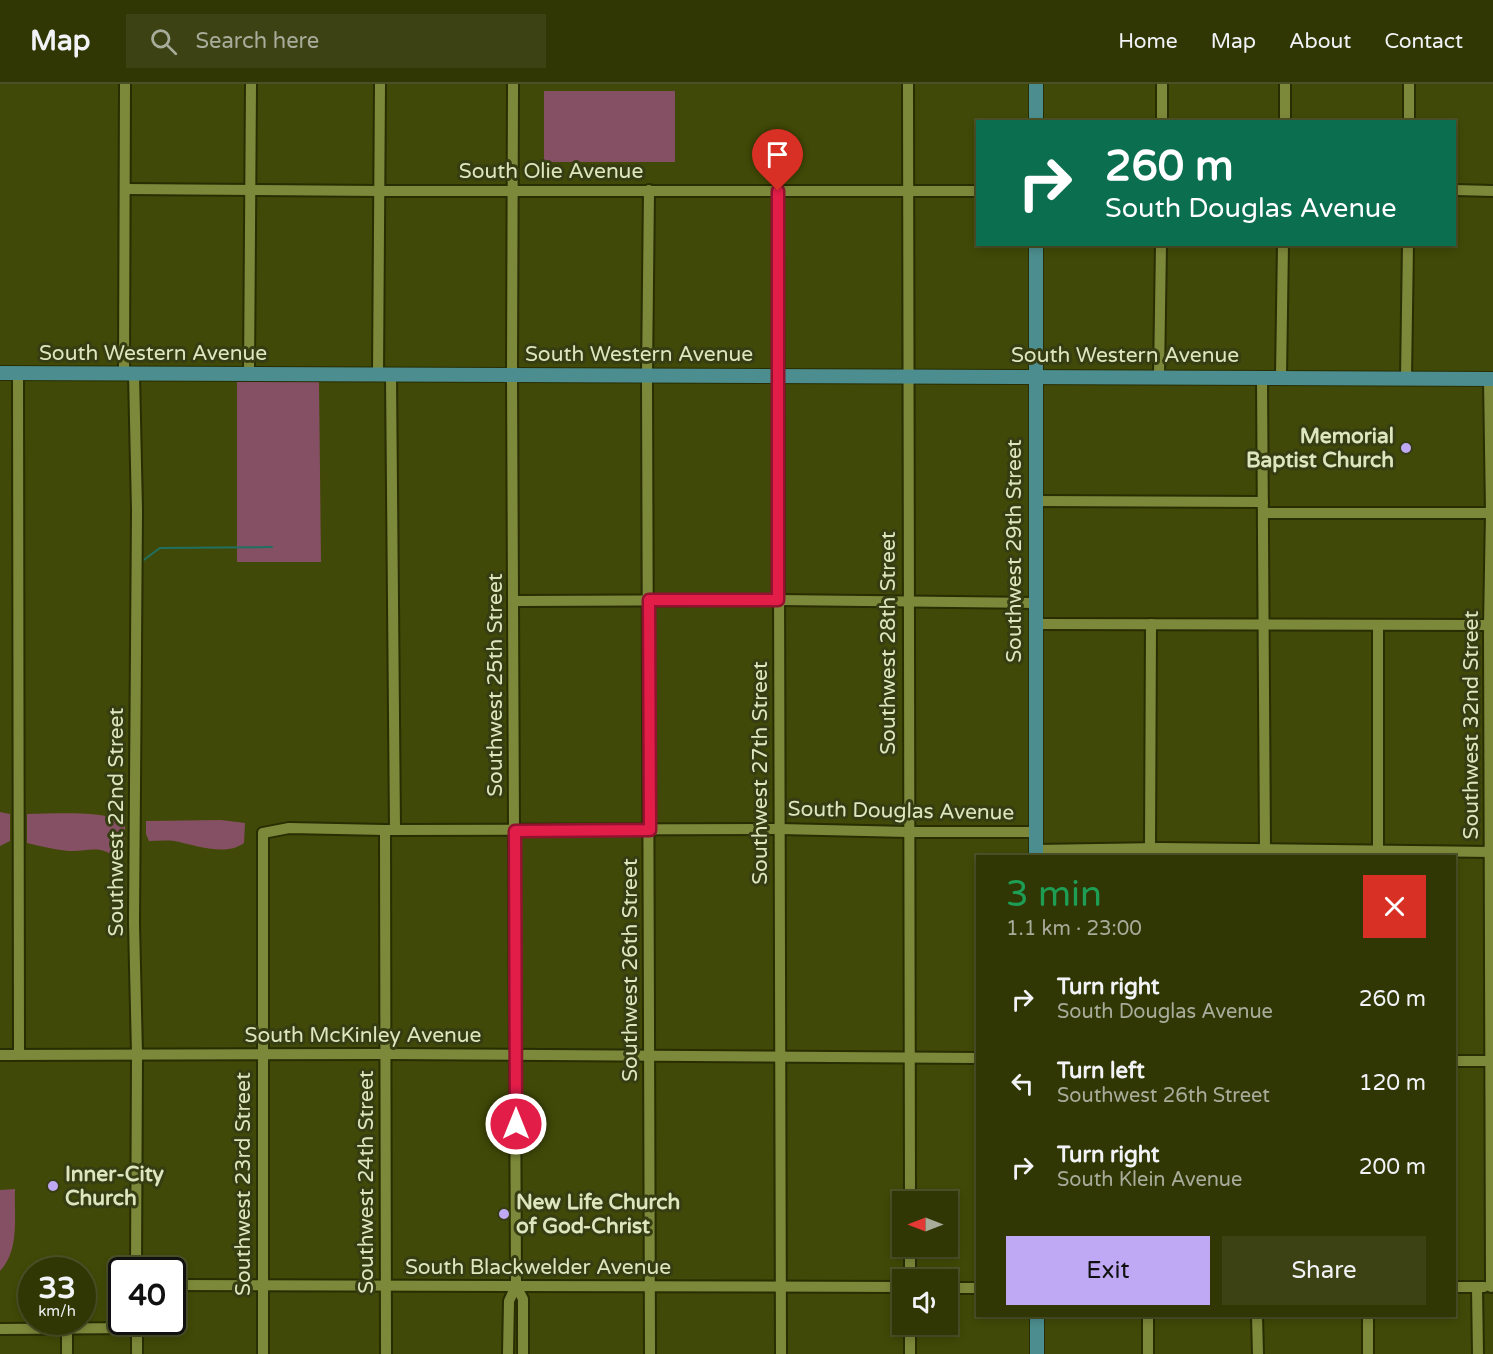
<!DOCTYPE html>
<meta charset="utf-8">
<style>
:root{--surface:#303705;--page:#3c4213;--text:#f1f3f6;--muted:#a8ac9a;--line:#4b5127;--accent:#bfa9f4}
body{margin:0;font-family:"Varela Round",sans-serif;background:var(--page);color:var(--text);height:100vh;display:flex;flex-direction:column;font-size:22px;white-space:nowrap}
*{box-sizing:border-box;margin:0}
p{font-size:20px;color:var(--muted)}
.icon{flex:none;width:33px;height:33px;fill:none;stroke:currentColor;stroke-width:2;stroke-linecap:round;stroke-linejoin:round}
.map{position:relative;flex:1;overflow:hidden}
.details{position:absolute;left:976px;top:771px;width:480px;height:462px;display:flex;flex-direction:column;background:var(--surface);border-radius:0px;box-shadow:0 3px 9px #0003,0 0 0 2px var(--line)}
.details>*{flex:none}
.guide{position:absolute;left:976px;top:36px;width:480px;height:126px;border-radius:0px;box-shadow:0 3px 9px #0003,0 0 0 2px var(--line);background:#0b6e4f;color:#fff;overflow:hidden}
.needle{width:39px;rotate:270deg}
.buttons{position:absolute;left:892px;top:1107px;display:grid;gap:12px}
.buttons a{display:grid;place-items:center;width:66px;height:66px;border-radius:0px;background:var(--surface);box-shadow:0 3px 9px #0003,0 0 0 2px var(--line);font-size:30px}
.speed{position:absolute;left:18px;top:1173px;display:flex;gap:12px;font-size:30px;font-weight:700;text-align:center}
.speed>*{display:grid;place-content:center;width:78px;height:78px;border-radius:50%;background:var(--surface);box-shadow:0 3px 9px #0003,0 0 0 2px var(--line);line-height:1}
.speed small{font-size:15px;font-weight:400}
.speed .limit{border:3px solid #111;border-radius:9px;background:#fff;color:#111}
.pin{position:absolute;display:grid;place-items:center;width:51px;height:51px;color:#fff;margin:-62px -26px;border-radius:50% 50% 50% 0;rotate:-45deg;box-shadow:0 0 6px #0007}
.pin .icon{rotate:45deg}
.me{position:absolute;width:66px;margin:-33px;rotate:0deg;stroke-linejoin:round;filter:drop-shadow(0 0 4px #0008)}
.turn{display:flex;align-items:center;gap:21px;height:126px;padding:0 30px;font-size:27px}
.turn .icon{width:78px;height:78px;stroke-width:2.5}
.turn b{display:block;font-size:42px;line-height:51px}
.round{display:grid;place-items:center;flex:none;width:63px;height:63px;border-radius:0px;background:var(--page)}
.head{display:flex;align-items:center;justify-content:space-between;height:102px;padding:0 30px}
h1{font-size:36px;font-weight:600;line-height:45px;color:#1e9e55}
.action{display:flex;gap:12px;margin-top:auto;padding:12px 30px}
.action a{flex:1;height:69px;border-radius:0px;background:var(--accent);color:#111;font-size:24px;font-weight:600;line-height:69px;text-align:center}
.action a+a{background:var(--page);color:var(--text)}
ul{padding:0;list-style:none}
li{display:flex;align-items:center;gap:18px;height:84px;padding:0 30px}
li div{flex:1}
li b{display:block;font-size:22px}
li em{font-style:normal}
header{display:flex;align-items:center;gap:36px;box-sizing:border-box;height:84px;padding:0 30px;background:var(--surface);border-bottom:2px solid var(--line)}
header strong{font-size:28px}
nav{display:flex;gap:33px;margin-inline-start:auto;font-size:21px}
.search{width:420px;height:54px;background:var(--page);display:flex;align-items:center;gap:15px;box-sizing:border-box;padding:0 21px;border-radius:0px;color:var(--muted);font-size:22px}
.map>svg:first-child{display:block}
.green{fill:#855063}
.lines{fill:none;stroke-linecap:round;stroke-linejoin:round}
.stream{stroke:#207161;stroke-width:2}
.minor-casing{stroke:#282d02;stroke-width:14}
.major-casing{stroke:#282d02;stroke-width:16}
.minor{stroke:#7d893a;stroke-width:10}
.major{stroke:#4c8e8f;stroke-width:14}
.route-casing{stroke:#92132f;stroke-width:15}
.route{stroke:#e11d48;stroke-width:10}
.poi-dot{fill:#bfa9f4;stroke:#363d13;stroke-width:2}
.labels{text-anchor:middle;dominant-baseline:central;stroke-width:6;stroke-linejoin:round;paint-order:stroke}
.street-label{font-size:21px;fill:#dee6bf;stroke:#363d13}
.poi-label{font-size:21px;font-weight:bold;fill:#dee6bf;stroke:#363d13;text-anchor:start}
</style>
<header>
<strong>Map</strong>
<div class="search"><svg class="icon" aria-label="search" viewBox="0 0 24 24"><circle cx="10" cy="10" r="6"/><path d="M15 15l6 6"/></svg>Search here</div>
<nav><a>Home</a><a>Map</a><a>About</a><a>Contact</a></nav>
</header>
<div class="map">
<svg width="1493" height="1270" viewBox="0 0 1493 1270">
<rect width="100%" height="100%" fill="#404907"/>
<g class="green">
<rect x="544" y="7" width="131" height="71"/>
<polygon points="319,298 321,478 237,478 237,464 272,463 237,463 237,298"/>
<polygon points="0,728 10,730 10,757 0,762"/>
<path d="M 27,730 C 55,730 100,726 125,738 L 125,771 L 115,773 C 98,760 88,768 69,767 C 55,766 41,762 27,759 Z"/>
<path d="M 221,736 L 245,739 L 244,759 C 225,773 195,761 174,757 C 166,756 157,757 149,757 L 146,750 L 146,737 Z"/>
<path d="M 15,1105 C 14,1133 20,1166 0,1187 L 0,1106 Z"/>
</g>
<g class="lines">
<polyline class="stream" points="141,478 160,464 272,463"/>
<g class="minor-casing">
<g id="minor">
<polyline points="908,0 910,1118"/>
<polyline points="1162,0 1162,38"/>
<polyline points="1409,0 1409,38"/>
<polyline points="1285,38 1285,0"/>
<polyline points="125,105 380,107 978,107"/>
<polyline points="649,106 647,291 650,1270"/>
<polyline points="1455,106 1493,107"/>
<polyline points="778,107 781,1270"/>
<polyline points="18,289 19,970"/>
<polyline points="124,290 125,0"/>
<polyline points="134,290 137,426 134,839 137,970 136,1186"/>
<polyline points="249,290 251,0"/>
<polyline points="378,291 380,0"/>
<polyline points="391,291 395,746"/>
<polyline points="1159,293 1161,160"/>
<polyline points="1262,293 1265,766"/>
<polyline points="1281,293 1283,160"/>
<polyline points="1406,295 1408,160"/>
<polyline points="1489,295 1491,429 1489,541 1491,1203"/>
<polyline points="1035,417 1263,418"/>
<polyline points="1263,429 1491,429"/>
<polyline points="514,517 778,516 1035,519"/>
<polyline points="1035,540 1493,541"/>
<polyline points="1378,541 1378,766"/>
<polyline points="385,746 386,1270"/>
<polyline points="1150,765 1151,540"/>
<polyline points="1036,766 1160,764 1493,768"/>
<polyline points="0,971 385,970 978,974"/>
<polyline points="1455,977 1493,977"/>
<polyline points="910,1162 910,1196"/>
<polyline points="172,1201 903,1203"/>
<polyline points="516,1202 523,1215 523,1270"/>
<polyline points="1455,1203 1484,1203"/>
<polyline points="1477,1203 1478,1270"/>
<polyline points="948,1204 978,1204"/>
<polyline points="1148,1232 1148,1270"/>
<polyline points="1257,1232 1258,1270"/>
<polyline points="1368,1232 1368,1270"/>
<polyline points="137,1238 137,1270"/>
<polyline points="910,1240 910,1270"/>
<polyline points="0,1245 137,1244"/>
<polyline points="67,1270 67,1245"/>
<polyline points="263,1270 263,749 289,744 385,746 780,745 908,748 1036,748"/>
<polyline points="508,1270 509,1217 516,1202 512,290 513,0"/>
</g>
</g>
<g class="major-casing">
<g id="major">
<polyline points="1036,38 1036,0"/>
<polyline points="1036,160 1036,772"/>
<polyline points="0,289 1493,295"/>
<polyline points="1037,1232 1037,1270"/>
</g>
</g>
<use href="#minor" class="minor"/>
<use href="#major" class="major"/>
</g>
<g class="lines">
<g class="route-casing">
<polyline id="route" points="516,1040 515,747 650,746 649,516 778,516 778,107"/>
</g>
<use href="#route" class="route"/>
</g>
<g class="poi-dot">
<circle cx="1406" cy="364" r="6"/>
<circle cx="53" cy="1102" r="6"/>
<circle cx="504" cy="1130" r="6"/>
</g>
<g class="labels">
<g class="street-label">
<text x="551" y="87">South Olie Avenue</text>
<text x="153" y="269">South Western Avenue</text>
<text x="639" y="270">South Western Avenue</text>
<text x="1125" y="271">South Western Avenue</text>
<text transform="translate(1014 467) rotate(-90)">Southwest 29th Street</text>
<text transform="translate(888 559) rotate(-90)">Southwest 28th Street</text>
<text transform="translate(495 601) rotate(-90)">Southwest 25th Street</text>
<text transform="translate(1471 641) rotate(-90)">Southwest 32nd Street</text>
<text transform="translate(760 689) rotate(-90)">Southwest 27th Street</text>
<text transform="translate(901 727) rotate(1)">South Douglas Avenue</text>
<text transform="translate(116 738) rotate(-90)">Southwest 22nd Street</text>
<text transform="translate(630 886) rotate(-90)">Southwest 26th Street</text>
<text x="363" y="951">South McKinley Avenue</text>
<text transform="translate(366 1098) rotate(-90)">Southwest 24th Street</text>
<text transform="translate(243 1100) rotate(-90)">Southwest 23rd Street</text>
<text x="538" y="1183">South Blackwelder Avenue</text>
</g>
<g class="poi-label">
<text x="1394" y="352" text-anchor="end">Memorial<tspan x="1394" dy="24">Baptist Church</tspan></text>
<text x="65" y="1090">Inner-City<tspan x="65" dy="24">Church</tspan></text>
<text x="516" y="1118">New Life Church<tspan x="516" dy="24">of God-Christ</tspan></text>
</g>
</g>
</svg>
<div class="buttons">
<a><svg class="needle" viewBox="-14 -14 28 28"><path d="M0-13l5 13h-10z" fill="#e53935"/><path d="M0 13l5-13h-10z" fill="#a8ac9a"/></svg></a>
<a><svg class="icon" aria-label="sound" viewBox="0 0 24 24"><path d="M4 9h4l5-4v14l-5-4H4zM17 9q2 3 0 6"/></svg></a>
</div>
<div class="speed"><div>33<small>km/h</small></div><div class="limit">40</div></div>
<div class="pin" style="left:778px;top:107px;background:#d93025"><svg class="icon" aria-label="arrive" viewBox="0 0 24 24"><path d="M6 21V4h12l-3 4 3 4H6"/></svg></div>
<svg class="me" style="left:516px;top:1040px" viewBox="-20 -20 40 40"><circle r="17" fill="#e11d48" stroke="#fff" stroke-width="3"/><path d="M0-11L8 9 0 5-8 9z" fill="#fff"/></svg>
<div class="guide">
<div class="turn"><svg class="icon" aria-label="right" viewBox="0 0 24 24"><path d="M7 20v-9h11M14 6l5 5-5 5"/></svg><div><b>260 m</b>South Douglas Avenue</div></div>
</div>
<section class="details">
<div class="head"><div><h1>3 min</h1><p>1.1 km · 23:00</p></div><a class="round" style="background:#d93025;color:#fff"><svg class="icon" aria-label="close" viewBox="0 0 24 24"><path d="M6 6l12 12M18 6L6 18"/></svg></a></div>
<ul>
<li><svg class="icon" aria-label="right" viewBox="0 0 24 24"><path d="M7 20v-9h11M14 6l5 5-5 5"/></svg><div><b>Turn right</b><p>South Douglas Avenue</p></div><em>260 m</em></li>
<li><svg class="icon" aria-label="left" viewBox="0 0 24 24"><path d="M17 20v-9H6M10 6l-5 5 5 5"/></svg><div><b>Turn left</b><p>Southwest 26th Street</p></div><em>120 m</em></li>
<li><svg class="icon" aria-label="right" viewBox="0 0 24 24"><path d="M7 20v-9h11M14 6l5 5-5 5"/></svg><div><b>Turn right</b><p>South Klein Avenue</p></div><em>200 m</em></li>
</ul>
<div class="action"><a>Exit</a><a>Share</a></div>
</section>
</div>
